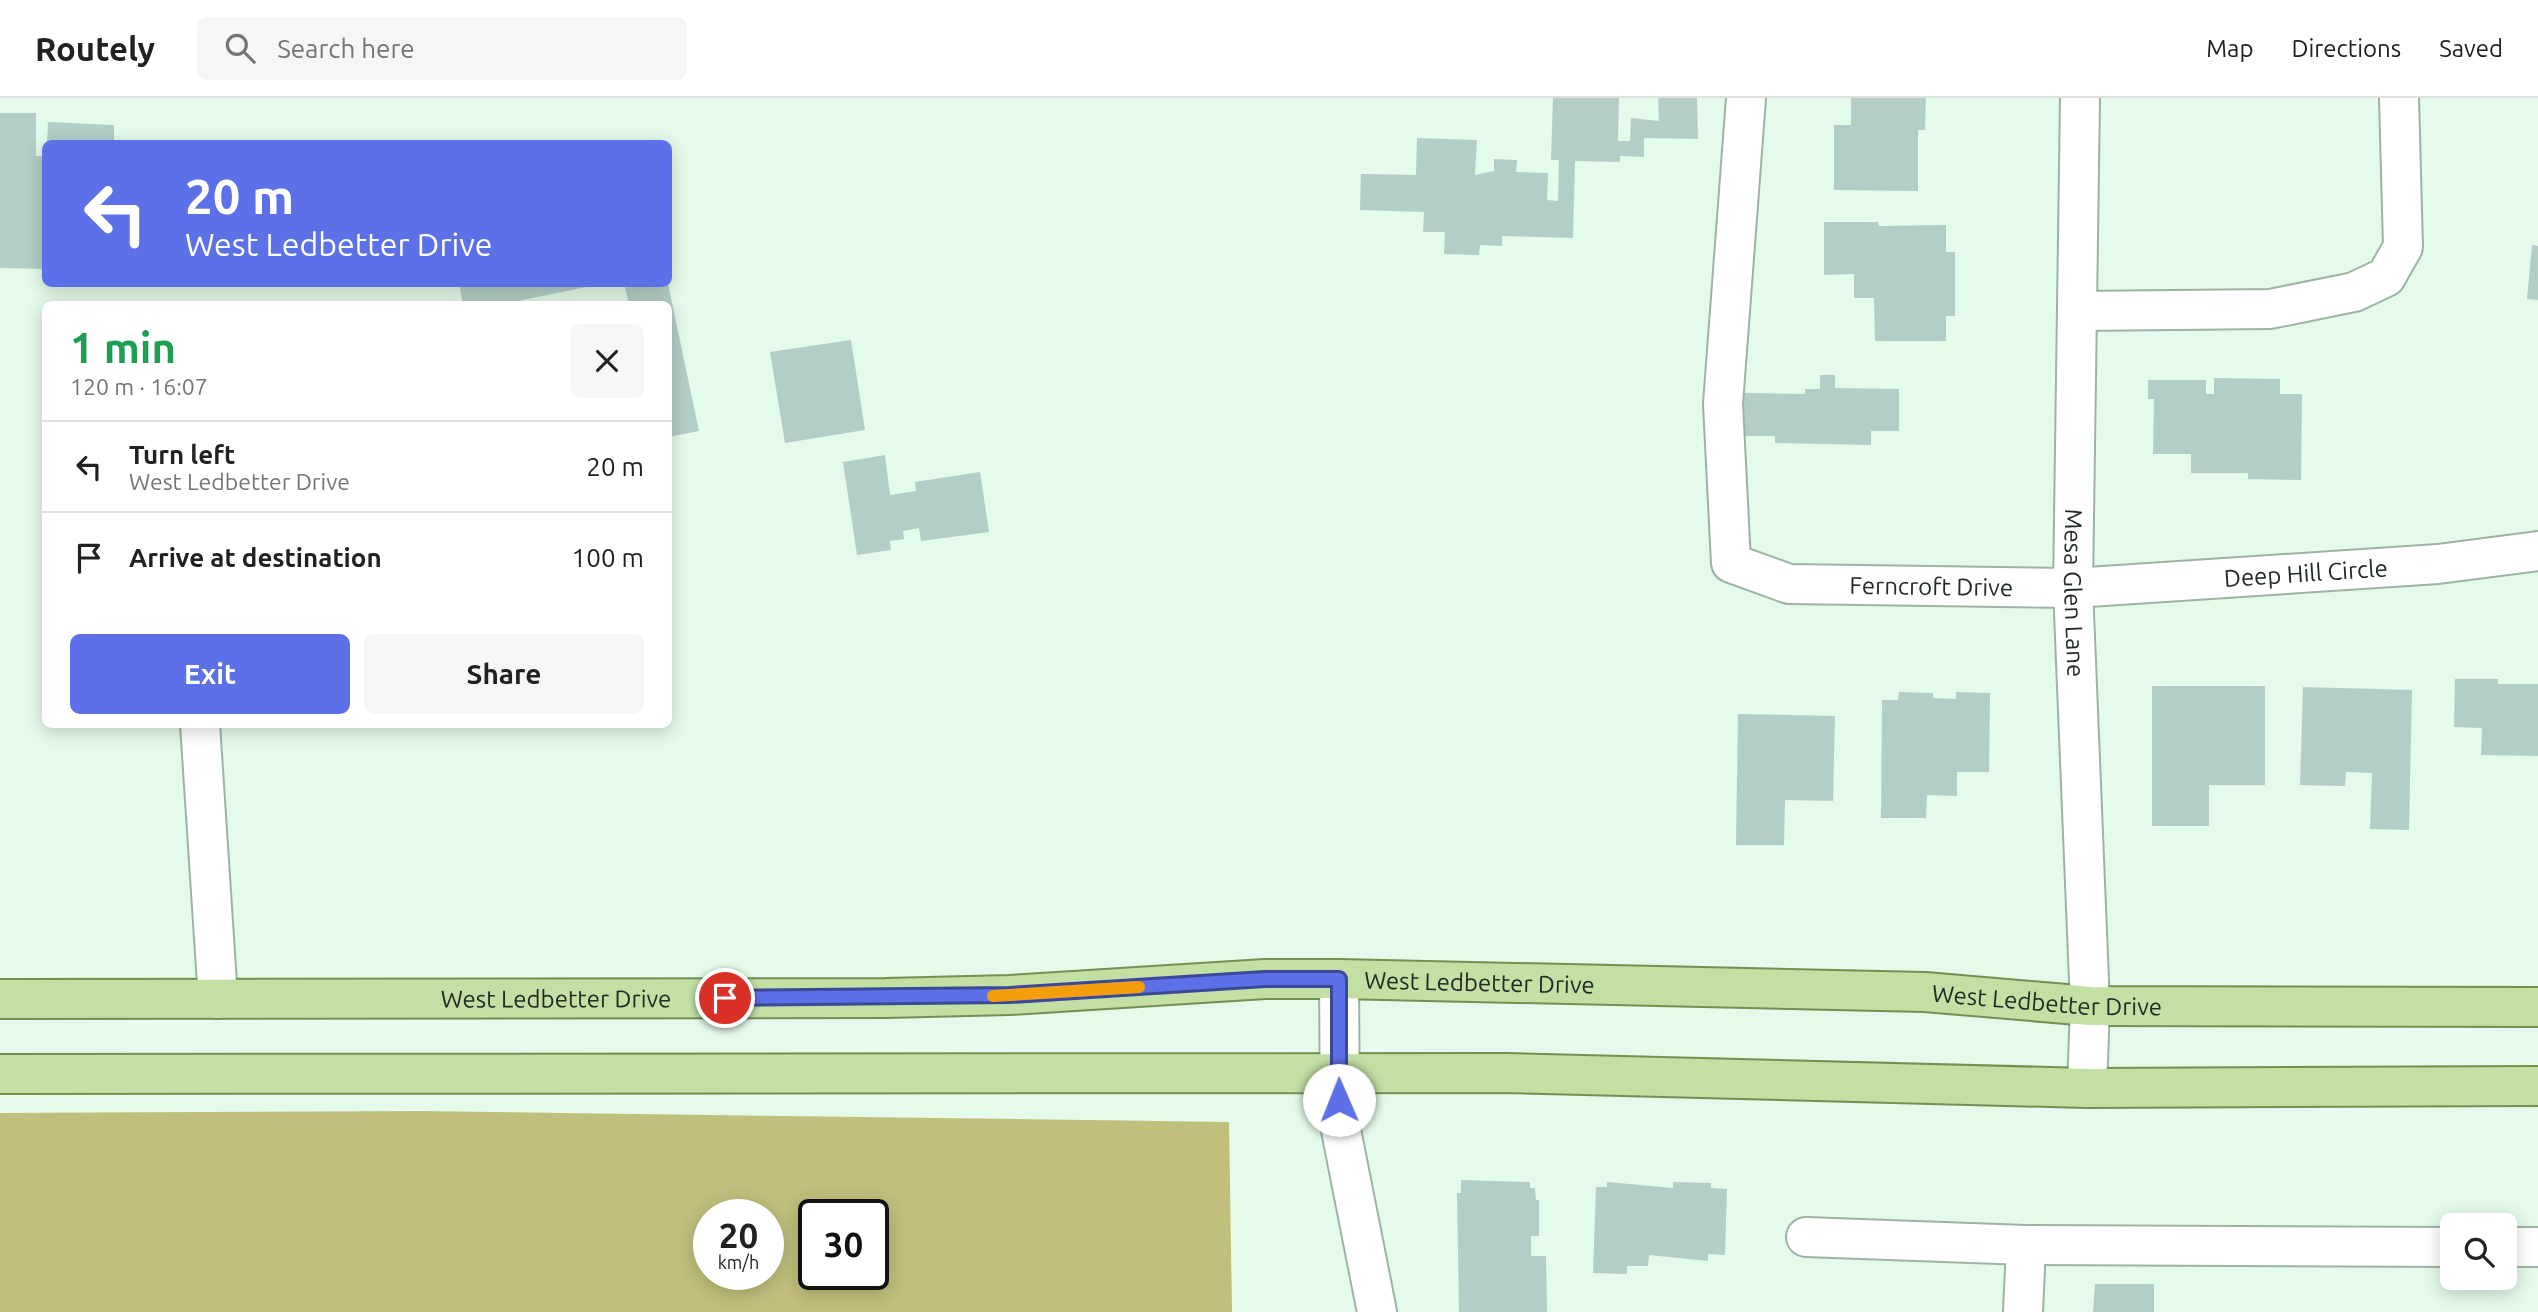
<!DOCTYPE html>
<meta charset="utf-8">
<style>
:root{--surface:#fff;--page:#f6f6f6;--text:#202124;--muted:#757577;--line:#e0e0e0;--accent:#5c71e8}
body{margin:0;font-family:Ubuntu,sans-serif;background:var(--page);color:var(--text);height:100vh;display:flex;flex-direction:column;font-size:26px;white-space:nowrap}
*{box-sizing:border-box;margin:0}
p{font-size:23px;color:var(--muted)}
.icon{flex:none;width:38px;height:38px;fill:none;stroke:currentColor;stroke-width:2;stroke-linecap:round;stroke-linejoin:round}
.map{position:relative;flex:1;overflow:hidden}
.drawer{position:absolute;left:42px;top:203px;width:630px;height:427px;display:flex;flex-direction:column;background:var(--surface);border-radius:10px;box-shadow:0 4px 18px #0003}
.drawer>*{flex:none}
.hud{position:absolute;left:42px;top:42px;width:630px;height:147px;border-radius:10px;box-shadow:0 4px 18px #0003;background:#5c71e8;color:#fff;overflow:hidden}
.tools{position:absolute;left:2440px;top:1115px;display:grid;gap:14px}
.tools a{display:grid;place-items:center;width:77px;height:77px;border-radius:10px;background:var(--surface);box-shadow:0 4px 18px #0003;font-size:35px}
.speed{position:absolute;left:693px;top:1101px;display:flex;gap:14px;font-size:35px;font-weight:700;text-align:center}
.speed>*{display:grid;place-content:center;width:91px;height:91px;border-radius:50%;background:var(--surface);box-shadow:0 4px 18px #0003;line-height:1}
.speed small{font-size:18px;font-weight:400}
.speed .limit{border:4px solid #111;border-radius:10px;background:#fff;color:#111}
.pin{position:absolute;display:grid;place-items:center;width:60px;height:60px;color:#fff;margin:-30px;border:4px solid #fff;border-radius:50%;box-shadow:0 2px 7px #0007}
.me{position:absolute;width:77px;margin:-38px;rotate:359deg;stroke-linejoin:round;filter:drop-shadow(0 0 5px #0008)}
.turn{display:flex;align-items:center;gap:24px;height:147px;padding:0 28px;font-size:32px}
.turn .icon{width:91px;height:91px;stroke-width:2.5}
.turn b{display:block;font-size:49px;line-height:60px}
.round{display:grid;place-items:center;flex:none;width:74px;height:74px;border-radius:10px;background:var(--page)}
.overview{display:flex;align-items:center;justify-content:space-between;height:119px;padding:0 28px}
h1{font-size:42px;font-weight:600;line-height:52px;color:#1e9e55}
.action{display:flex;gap:14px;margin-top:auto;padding:14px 28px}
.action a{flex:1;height:80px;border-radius:10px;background:var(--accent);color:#fff;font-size:28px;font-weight:600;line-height:80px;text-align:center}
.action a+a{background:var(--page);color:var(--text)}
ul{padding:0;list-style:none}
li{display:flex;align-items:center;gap:21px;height:91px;padding:0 28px;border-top:2px solid var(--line)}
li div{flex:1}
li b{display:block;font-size:26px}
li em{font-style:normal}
header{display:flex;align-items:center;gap:42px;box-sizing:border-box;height:98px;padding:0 35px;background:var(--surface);border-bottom:2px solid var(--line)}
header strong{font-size:33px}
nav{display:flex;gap:38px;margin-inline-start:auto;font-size:24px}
.search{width:490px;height:63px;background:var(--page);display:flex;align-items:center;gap:18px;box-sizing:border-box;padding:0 24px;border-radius:10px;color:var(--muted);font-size:26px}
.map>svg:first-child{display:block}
.forest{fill:#c1bf7c;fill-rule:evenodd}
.building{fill:#b3cec7}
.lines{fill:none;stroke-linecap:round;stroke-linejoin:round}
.minor-casing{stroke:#9eb3a4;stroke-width:42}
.major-casing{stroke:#709251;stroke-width:42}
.minor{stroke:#fff;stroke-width:38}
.major{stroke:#c2dfa4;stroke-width:38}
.route-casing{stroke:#3c4997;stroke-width:18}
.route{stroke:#5c71e8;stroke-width:12}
.slow{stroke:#f59e0b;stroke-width:12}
.labels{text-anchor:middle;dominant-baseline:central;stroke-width:5;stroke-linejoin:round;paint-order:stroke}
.street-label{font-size:24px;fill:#232b25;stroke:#fff}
</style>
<header>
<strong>Routely</strong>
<div class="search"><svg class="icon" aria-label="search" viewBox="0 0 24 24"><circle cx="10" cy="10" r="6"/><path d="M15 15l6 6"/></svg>Search here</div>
<nav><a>Map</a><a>Directions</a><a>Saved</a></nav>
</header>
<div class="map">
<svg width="2538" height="1214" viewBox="0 0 2538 1214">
<rect width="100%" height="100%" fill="#e4faea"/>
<path class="forest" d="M 422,1013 L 1229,1024 L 1232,1214 L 0,1214 L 0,1015 ZM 709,1116 L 768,1116 L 768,1176 L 709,1176 ZM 814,1116 L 873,1116 L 873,1176 L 814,1176 Z"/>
<g class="building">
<polygon points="1553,0 1619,0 1618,43 1630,43 1631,20 1659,23 1658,0 1697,0 1698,41 1644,40 1644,59 1620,58 1620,64 1575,63 1573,140 1502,138 1502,148 1480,147 1479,157 1444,156 1445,134 1423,134 1424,114 1360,112 1361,76 1416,77 1417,40 1477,42 1475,77 1494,73 1494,61 1517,62 1516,74 1548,75 1547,102 1558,103 1559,62 1551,62"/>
<polygon points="1851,0 1926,0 1925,32 1918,32 1918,93 1834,92 1834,27 1851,27"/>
<polygon points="0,15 36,15 36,58 46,58 46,171 0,170"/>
<polygon points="48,24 114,27 114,46 47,46"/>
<polygon points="1824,124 1878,124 1879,128 1946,127 1946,154 1955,154 1955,218 1946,218 1946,243 1875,243 1874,200 1854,200 1854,176 1824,177"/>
<polygon points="2532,147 2538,148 2538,202 2527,201"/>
<polygon points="459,186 596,186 596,187 503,206 463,206"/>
<polygon points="624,186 668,186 699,333 668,339 668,206 629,206"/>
<polygon points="851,242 865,332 785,345 770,254"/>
<polygon points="1820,277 1835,277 1835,290 1899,291 1899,333 1871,333 1871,347 1775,345 1775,338 1742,338 1743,295 1805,296 1805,291 1820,291"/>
<polygon points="2214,280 2280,281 2280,296 2302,296 2301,382 2248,381 2248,375 2191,375 2191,356 2153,356 2154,301 2148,301 2148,282 2206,282 2206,296 2214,296"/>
<polygon points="885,357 890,397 916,393 915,384 980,374 989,434 921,443 919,430 903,433 904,441 890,443 891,452 857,457 843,364"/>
<polygon points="2455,581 2498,581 2498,586 2538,586 2538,658 2481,657 2482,630 2454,629"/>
<polygon points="2152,588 2265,588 2265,687 2209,687 2209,728 2152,728"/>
<polygon points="2303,589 2412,592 2409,732 2370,731 2372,675 2346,674 2345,688 2300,687"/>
<polygon points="1899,594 1933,595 1933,600 1956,601 1956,594 1990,595 1989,674 1957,674 1957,698 1927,697 1926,720 1881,720 1882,602 1898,602"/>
<polygon points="1738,616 1835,618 1833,703 1785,702 1784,747 1736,747"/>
<polygon points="1461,1082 1530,1084 1530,1090 1535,1090 1536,1102 1539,1102 1539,1138 1531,1138 1531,1158 1546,1158 1547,1214 1459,1214 1457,1095 1461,1095"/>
<polygon points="1607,1084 1673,1090 1673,1084 1711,1085 1711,1090 1727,1091 1725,1157 1708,1156 1708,1163 1649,1157 1648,1168 1627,1168 1627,1176 1593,1175 1596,1089 1607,1089"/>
<polygon points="2095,1186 2154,1186 2154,1214 2093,1214"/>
</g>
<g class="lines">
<g class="minor-casing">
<g id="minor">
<path id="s1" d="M 1746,0 L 1723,306 L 1731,465 L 1789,486 L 2073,490 L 2438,466 L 2538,453"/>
<path id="s2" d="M 2080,0 L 2073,490 L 2090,908 L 2087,990"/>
<polyline points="2077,213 2270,211 2354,194 2386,179 2403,149 2399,0"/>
<polyline points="200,626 218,901"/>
<polyline points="1339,881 1340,1027 1377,1214"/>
<polyline points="1806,1139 2026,1147 2452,1149"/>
<polyline points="2504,1149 2538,1149"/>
<polyline points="2023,1214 2026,1147"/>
</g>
</g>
<g class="major-casing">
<g id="major">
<path id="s3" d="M 0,901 L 886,900 L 1010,897 L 1265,881 L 1339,881 L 1925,894 L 2090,908 L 2538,909"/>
<polyline points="0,976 1506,975 2087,990 2538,988"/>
</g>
</g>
<use href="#minor" class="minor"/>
<use href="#major" class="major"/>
</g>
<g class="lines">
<g class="route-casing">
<polyline id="route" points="725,900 1010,897 1265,881 1339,881 1339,1002"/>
</g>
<use href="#route" class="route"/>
<polyline class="slow" points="993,898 1139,889"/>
</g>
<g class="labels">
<g class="street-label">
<text stroke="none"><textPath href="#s1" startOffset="1045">Deep Hill Circle</textPath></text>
<text stroke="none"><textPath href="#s1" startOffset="670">Ferncroft Drive</textPath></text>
<text stroke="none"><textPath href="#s2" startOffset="495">Mesa Glen Lane</textPath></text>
<text stroke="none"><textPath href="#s3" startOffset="1480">West Ledbetter Drive</textPath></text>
<text stroke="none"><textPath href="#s3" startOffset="556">West Ledbetter Drive</textPath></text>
<text stroke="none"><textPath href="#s3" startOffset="2048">West Ledbetter Drive</textPath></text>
</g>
</g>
</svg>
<div class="tools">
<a><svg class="icon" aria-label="search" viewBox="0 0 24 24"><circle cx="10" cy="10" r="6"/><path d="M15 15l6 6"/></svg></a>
</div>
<div class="speed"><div>20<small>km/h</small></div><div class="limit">30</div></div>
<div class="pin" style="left:725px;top:900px;background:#d93025"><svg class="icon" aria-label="arrive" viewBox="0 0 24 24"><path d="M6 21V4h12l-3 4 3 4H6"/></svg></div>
<svg class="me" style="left:1339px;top:1002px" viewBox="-20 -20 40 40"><circle r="19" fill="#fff"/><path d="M0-13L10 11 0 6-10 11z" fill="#5c71e8"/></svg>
<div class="hud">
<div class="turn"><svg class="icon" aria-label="left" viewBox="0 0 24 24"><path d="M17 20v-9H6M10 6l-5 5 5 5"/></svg><div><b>20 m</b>West Ledbetter Drive</div></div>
</div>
<section class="drawer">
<div class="overview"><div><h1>1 min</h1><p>120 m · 16:07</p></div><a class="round"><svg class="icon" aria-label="close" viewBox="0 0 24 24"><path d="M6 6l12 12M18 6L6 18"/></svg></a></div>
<ul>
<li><svg class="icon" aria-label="left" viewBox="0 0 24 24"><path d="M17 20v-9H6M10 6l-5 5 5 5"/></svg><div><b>Turn left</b><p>West Ledbetter Drive</p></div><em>20 m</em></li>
<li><svg class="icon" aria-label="arrive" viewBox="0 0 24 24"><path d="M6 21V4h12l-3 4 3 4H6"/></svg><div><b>Arrive at destination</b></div><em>100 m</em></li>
</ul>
<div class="action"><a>Exit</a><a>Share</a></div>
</section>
</div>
